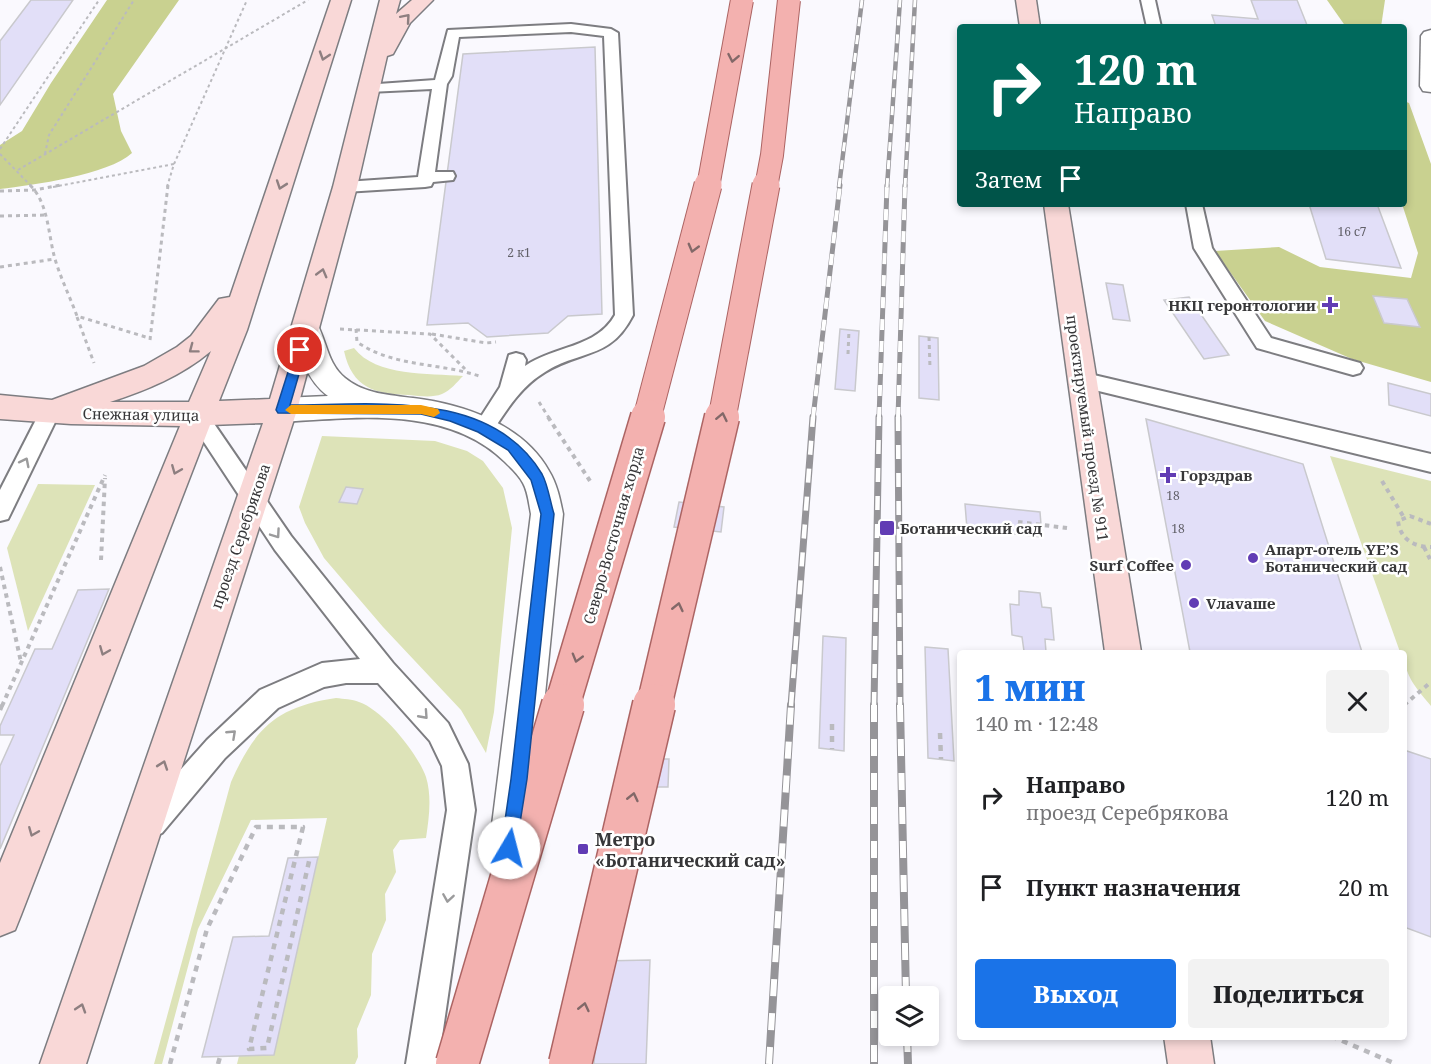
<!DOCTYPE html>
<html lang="ru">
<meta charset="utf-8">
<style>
:root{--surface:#fff;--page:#f2f2f2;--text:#202124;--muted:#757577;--accent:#1a73e8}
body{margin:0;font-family:"Noto Serif",serif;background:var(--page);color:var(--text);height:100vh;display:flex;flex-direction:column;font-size:22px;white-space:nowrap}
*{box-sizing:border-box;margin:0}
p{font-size:20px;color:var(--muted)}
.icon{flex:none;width:33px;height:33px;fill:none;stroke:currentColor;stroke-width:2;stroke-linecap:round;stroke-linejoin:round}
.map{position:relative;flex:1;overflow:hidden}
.details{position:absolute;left:957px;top:650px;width:450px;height:390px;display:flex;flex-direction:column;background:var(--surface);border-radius:6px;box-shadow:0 3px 9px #0003}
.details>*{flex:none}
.top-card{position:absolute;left:957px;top:24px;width:450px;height:183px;border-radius:6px;box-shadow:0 3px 9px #0003;background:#00695c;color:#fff;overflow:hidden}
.buttons{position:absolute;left:879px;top:986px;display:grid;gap:12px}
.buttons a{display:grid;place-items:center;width:60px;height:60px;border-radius:6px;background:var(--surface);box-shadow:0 3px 9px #0003;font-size:30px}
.pin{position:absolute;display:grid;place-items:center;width:51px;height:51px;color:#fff;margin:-26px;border:3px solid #fff;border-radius:50%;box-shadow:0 2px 6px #0007}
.me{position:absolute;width:66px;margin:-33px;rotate:8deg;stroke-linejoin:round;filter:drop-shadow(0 0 4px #0008)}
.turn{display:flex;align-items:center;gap:21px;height:126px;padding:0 18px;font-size:27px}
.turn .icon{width:78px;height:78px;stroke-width:2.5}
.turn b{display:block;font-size:42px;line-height:51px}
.then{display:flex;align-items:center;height:57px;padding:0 18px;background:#0003;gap:12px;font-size:22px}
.round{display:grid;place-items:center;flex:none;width:63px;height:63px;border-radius:6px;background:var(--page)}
.headline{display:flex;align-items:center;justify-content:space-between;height:102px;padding:0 18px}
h1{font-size:36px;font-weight:800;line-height:45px;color:var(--accent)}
.action{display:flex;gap:12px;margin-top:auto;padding:12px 18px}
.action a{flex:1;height:69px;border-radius:6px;background:var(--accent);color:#fff;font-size:24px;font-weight:800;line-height:69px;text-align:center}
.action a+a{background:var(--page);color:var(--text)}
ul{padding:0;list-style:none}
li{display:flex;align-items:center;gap:18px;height:90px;padding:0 18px}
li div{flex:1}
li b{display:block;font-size:22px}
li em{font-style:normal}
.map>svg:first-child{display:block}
.green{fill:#dde3b8}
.forest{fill:#c9d190}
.building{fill:#e2dff8;stroke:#c9c9cd;stroke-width:1.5}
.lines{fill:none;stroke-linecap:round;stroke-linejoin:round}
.lane-casing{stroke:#7d7d81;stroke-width:4}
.street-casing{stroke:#7d7d81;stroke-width:3}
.secondary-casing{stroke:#7d7d81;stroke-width:3}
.path-far3{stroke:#bababe;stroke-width:2;stroke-dasharray:3 3;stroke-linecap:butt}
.path-far2{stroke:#bababe;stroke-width:3;stroke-dasharray:4 4;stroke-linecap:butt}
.path-far1{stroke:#bababe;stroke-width:4;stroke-dasharray:4.5 4.5;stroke-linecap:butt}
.path{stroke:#bababe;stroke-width:4.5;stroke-dasharray:6 6;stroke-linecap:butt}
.lane{fill:#fff;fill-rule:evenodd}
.street{fill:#fff;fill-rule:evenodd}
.secondary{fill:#f9d8d7;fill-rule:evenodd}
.rail-far3-casing{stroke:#959498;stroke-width:4.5}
.rail-far2-casing{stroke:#959498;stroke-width:5}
.rail-far1-casing{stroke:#959498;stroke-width:7}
.rail-casing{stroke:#959498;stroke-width:8}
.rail-far3{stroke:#fff;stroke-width:3;stroke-dasharray:9;stroke-linecap:butt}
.rail-far2{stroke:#fff;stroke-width:4;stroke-dasharray:11;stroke-linecap:butt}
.rail-far1{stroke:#fff;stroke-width:4.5;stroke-dasharray:14;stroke-linecap:butt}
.rail{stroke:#fff;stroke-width:6;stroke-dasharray:17;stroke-linecap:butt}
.primary-bridge-far3-casing{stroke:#ac6463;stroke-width:24;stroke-linecap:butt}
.primary-bridge-far2-casing{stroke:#ac6463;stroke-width:29;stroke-linecap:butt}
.primary-bridge-far1-casing{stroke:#ac6463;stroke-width:37;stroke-linecap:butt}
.primary-bridge-casing{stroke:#ac6463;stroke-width:45;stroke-linecap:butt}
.primary-bridge-far3{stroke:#f3b1af;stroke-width:22}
.primary-bridge-far2{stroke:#f3b1af;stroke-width:27}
.primary-bridge-far1{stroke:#f3b1af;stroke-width:34}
.primary-bridge{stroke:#f3b1af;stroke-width:42}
.oneway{stroke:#8e7f80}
.oneway2{stroke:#826868}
.oneway3{stroke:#9b9b9c}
.route{fill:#1a73e8;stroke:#114b97;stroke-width:1.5}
.slow{fill:#f59e0b}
.poi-dot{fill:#613cb4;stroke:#fff;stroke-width:2}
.labels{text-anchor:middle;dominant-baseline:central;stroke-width:5;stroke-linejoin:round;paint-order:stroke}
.number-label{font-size:12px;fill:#626169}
.poi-label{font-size:15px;font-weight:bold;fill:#373739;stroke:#fff;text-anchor:start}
.street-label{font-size:15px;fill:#373739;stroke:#fff}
.near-poi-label{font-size:18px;font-weight:bold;fill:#373739;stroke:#fff;text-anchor:start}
</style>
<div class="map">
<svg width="1431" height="1064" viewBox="0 0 1431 1064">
<rect width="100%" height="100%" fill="#faf9fe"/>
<g class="green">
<path d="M 354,348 C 376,377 429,373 463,376 C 457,382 450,391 442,394 C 432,398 420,396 409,395 C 375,394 352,388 344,351 Z"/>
<polygon points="322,436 435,441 467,451 483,461 503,488 512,528 494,712 486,753 461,710 383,627 324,558 305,523 299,507"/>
<path d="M 1330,456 L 1431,481 L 1431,706 C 1417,689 1404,676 1404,652 L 1400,652 Z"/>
<polygon points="38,484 95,485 28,631 7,548"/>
<path d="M 336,698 C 344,699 352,699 359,702 C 383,710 418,754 426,777 C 432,797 429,818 426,838 L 400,840 L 393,850 L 396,872 L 385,894 L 386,920 L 372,954 L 371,995 L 357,1029 L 358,1057 L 355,1064 L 237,1064 L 239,1056 L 274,1055 L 327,818 L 251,820 L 198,929 L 162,1064 L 154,1064 L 231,782 C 255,728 276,707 336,698 Z"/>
</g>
<g class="forest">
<path d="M 107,0 L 179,0 L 113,94 L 121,131 L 132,153 C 108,175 33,185 0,189 L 0,145 L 22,131 L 51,83 Z"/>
<polygon points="1327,0 1385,0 1381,27 1346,27"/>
<polygon points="1404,101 1409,103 1431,164 1431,382 1352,359 1265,321 1215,251 1279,247 1320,267 1411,278 1418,253 1402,204 1404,204"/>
</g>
<g class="building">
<polygon points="31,0 73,0 0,105 0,41"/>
<polygon points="1251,0 1297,0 1307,25 1216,27 1212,15 1258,19"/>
<polygon points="595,47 602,314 568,316 548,333 487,337 468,323 427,325 463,54"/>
<polygon points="1309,204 1377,204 1401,268 1326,259"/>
<polygon points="1106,283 1123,285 1130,321 1113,319"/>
<polygon points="1373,296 1407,299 1420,327 1384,323"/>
<polygon points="1189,297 1229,355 1204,359 1164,300"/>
<polygon points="840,329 859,331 855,391 835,389"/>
<polygon points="919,336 938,338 939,400 919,398"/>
<polygon points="1388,383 1431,394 1431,416 1389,405"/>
<polygon points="1146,419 1303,464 1362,652 1190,652"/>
<polygon points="346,487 363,489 357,504 339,502"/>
<polygon points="679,502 724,507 721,532 674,527"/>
<polygon points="965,504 1040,512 1042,537 967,529"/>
<polygon points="109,589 0,849 0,766 14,735 0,735 0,726 35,649 52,649 78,590"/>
<polygon points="1019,591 1040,593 1042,607 1051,608 1054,640 1045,639 1046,652 1024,651 1022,637 1012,635 1010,604 1019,605"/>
<polygon points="823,636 846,638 844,751 819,748"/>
<polygon points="925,647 948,649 954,761 928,758"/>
<polygon points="1404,750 1431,759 1431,937 1404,927"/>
<polygon points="654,759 669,759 668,787 653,787"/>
<polygon points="318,857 274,1055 202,1057 233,937 269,936 288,858"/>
<polygon points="650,960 646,1064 594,1064 601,961"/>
</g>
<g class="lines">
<g class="lane-casing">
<g id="lane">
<polygon points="1141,0 1155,0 1161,27 1147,27"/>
<path d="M 571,24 L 611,29 L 618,33 L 633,315 C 610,360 582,349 545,372 C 520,387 506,411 490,435 L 483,437 L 476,435 L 473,429 L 500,387 L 509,355 L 516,353 L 523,355 L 526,360 L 525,366 C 553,346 597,348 615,315 L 604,36 L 571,32 L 459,37 L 452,76 L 447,84 L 435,172 L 453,172 L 455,176 L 453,180 L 433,182 L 431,186 L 425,187 L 345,192 L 339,191 L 337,187 L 339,183 L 345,182 L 418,177 L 432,89 L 369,92 L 362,88 L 364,85 L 435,80 L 448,30 Z"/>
<polygon points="1186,204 1202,204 1212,248 1271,338 1360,363 1363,368 1360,373 1353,375 1257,348 1194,248"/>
<polygon points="1081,372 1431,454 1431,472 1074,385 1071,380 1074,375"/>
<polygon points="50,404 57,406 60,412 8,519 0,521 0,490 43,406"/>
<polygon points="197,407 204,409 291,536 393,663 448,723 468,764 475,810 438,1064 406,1064 447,810 442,766 430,741 378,683 346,683 324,687 278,708 225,758 162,833 152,837 142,833 138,823 142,813 207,740 260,690 322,663 360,659 275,550 190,421 187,415 190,409"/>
</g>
</g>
<g class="street-casing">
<g id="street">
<polygon points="1431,30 1431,92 1423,91 1420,86 1421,36 1424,32"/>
<path d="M 306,319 L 316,322 C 327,341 327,363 345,378 C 364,394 390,395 413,398 C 463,404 523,424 549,471 C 557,484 560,499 563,514 L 532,825 L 526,839 L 512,845 L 498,839 L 492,825 L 531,514 C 529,504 528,492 523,483 C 519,475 511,468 505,462 C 447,405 356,418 282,422 L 271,418 L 267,410 L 271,402 L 282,398 L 328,396 C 307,381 299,353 292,329 L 296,322 Z"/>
</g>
</g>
<g class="secondary-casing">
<g id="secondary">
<path d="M 331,0 L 351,0 L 247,330 L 219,401 L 270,399 L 333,187 L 380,0 L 400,0 L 396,14 L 412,0 L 433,0 L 410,23 L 393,54 L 387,56 L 357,187 L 297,410 L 86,1064 L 40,1064 L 263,423 L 210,425 L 21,915 L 15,930 L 0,936 L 0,863 L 180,426 L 71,424 L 0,419 L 0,395 L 52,400 L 144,366 L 177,347 L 191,336 L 219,299 L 230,297 ZM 211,351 L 189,402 L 110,402 C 147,390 181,376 211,351 Z"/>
<polygon points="1016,0 1036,0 1040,27 1020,27"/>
<polygon points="1044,204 1068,204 1141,652 1105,652"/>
<polygon points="1164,1036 1210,1036 1214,1064 1168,1064"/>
</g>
</g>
<g class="path-far3">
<polyline points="0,149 99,0"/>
<polyline points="0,154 32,187"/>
<polyline points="45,154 49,135 134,0"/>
<polyline points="18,170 308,0"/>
<polyline points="53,187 174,164"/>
<polyline points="167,187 174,164 247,0"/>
</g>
<g class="path-far2">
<path d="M 30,185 C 49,204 48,235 55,259 C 61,279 70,297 77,316 L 149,338"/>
<polyline points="0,191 35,190 61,185"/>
<polyline points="0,216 46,215"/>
<polyline points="0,267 55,259"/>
<polyline points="77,317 94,363"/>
<polyline points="340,329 430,334 465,369"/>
<path d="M 356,329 L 357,342 C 395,368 440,362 482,377"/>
<polyline points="432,334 486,343 496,342"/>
<polyline points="929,337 930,368"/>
<polyline points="150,340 168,185"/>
<polyline points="848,354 849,330"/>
<polyline points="539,402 549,418"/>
</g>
<g class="path-far1">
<polyline points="548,417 590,481"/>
<polyline points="1382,481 1403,516"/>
<polyline points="1018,522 1067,528"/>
<path d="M 1431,524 L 1410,516 L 1398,521 C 1400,539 1414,547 1431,547"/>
<polyline points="1424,547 1431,561"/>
<polyline points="101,560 105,478"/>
<polyline points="0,567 21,662"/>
<polyline points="1404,705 1431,682"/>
<polyline points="2,706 105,475"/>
</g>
<g class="path">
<polyline points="0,710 2,705"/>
<polyline points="832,724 832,749"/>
<polyline points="940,733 941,759"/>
<polyline points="1331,1036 1396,1064"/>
<polyline points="170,1064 207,929 256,827 303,827 249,1049 267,1048 310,857"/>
<polyline points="218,1064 220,1057"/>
</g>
<use href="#lane" class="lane"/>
<use href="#street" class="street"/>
<use href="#secondary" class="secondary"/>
<g class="rail-far3-casing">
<g id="rail-far3">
<polyline points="839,187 862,0"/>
<polyline points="887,187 900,0"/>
<polyline points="905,187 915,0"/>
</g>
</g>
<g class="rail-far2-casing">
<g id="rail-far2">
<polyline points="813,418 840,185"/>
<polyline points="879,418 887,185"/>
<polyline points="898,418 905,185"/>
</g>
</g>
<g class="rail-far1-casing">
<g id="rail-far1">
<polyline points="898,417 900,706"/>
<polyline points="791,706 813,417"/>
<polyline points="874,706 879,417"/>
</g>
</g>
<g class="rail-casing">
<g id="rail">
<polyline points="874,705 874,1064"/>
<polyline points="900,705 906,996"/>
<polyline points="907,1035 908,1064"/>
<polyline points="769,1064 791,705"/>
</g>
</g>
<use href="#rail-far3" class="rail-far3"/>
<use href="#rail-far2" class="rail-far2"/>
<use href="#rail-far1" class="rail-far1"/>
<use href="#rail" class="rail"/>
<g class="primary-bridge-far3-casing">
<g id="primary-bridge-far3">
<polyline points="708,187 742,0"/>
<polyline points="766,187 772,155 789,0"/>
</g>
</g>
<g class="primary-bridge-far2-casing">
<g id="primary-bridge-far2">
<polyline points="647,418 708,185"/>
<polyline points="722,418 766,185"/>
</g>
</g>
<g class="primary-bridge-far1-casing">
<g id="primary-bridge-far1">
<polyline points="562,706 648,417"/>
<polyline points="654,706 722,417"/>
</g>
</g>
<g class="primary-bridge-casing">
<g id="primary-bridge">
<polyline points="457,1064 563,705"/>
<polyline points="570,1064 654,705"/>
</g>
</g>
<use href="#primary-bridge-far3" class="primary-bridge-far3"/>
<use href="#primary-bridge-far2" class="primary-bridge-far2"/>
<use href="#primary-bridge-far1" class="primary-bridge-far1"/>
<use href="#primary-bridge" class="primary-bridge"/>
</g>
<defs><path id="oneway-chevron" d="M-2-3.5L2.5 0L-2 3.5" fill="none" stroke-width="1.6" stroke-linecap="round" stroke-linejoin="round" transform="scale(1.5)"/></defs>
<g class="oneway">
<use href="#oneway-chevron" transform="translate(406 18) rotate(-49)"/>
<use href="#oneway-chevron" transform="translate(324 56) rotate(108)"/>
<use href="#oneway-chevron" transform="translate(281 185) rotate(109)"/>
<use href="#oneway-chevron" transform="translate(322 273) rotate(-75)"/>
<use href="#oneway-chevron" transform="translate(193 349) rotate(143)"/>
<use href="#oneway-chevron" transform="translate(176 470) rotate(112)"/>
<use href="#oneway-chevron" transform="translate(104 651) rotate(112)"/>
<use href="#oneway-chevron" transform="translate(163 765) rotate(-71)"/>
<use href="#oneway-chevron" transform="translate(33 832) rotate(112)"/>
<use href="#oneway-chevron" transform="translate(81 1008) rotate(-72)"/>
</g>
<g class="oneway2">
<use href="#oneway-chevron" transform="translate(733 58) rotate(101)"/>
<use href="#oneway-chevron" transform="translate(693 248) rotate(105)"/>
<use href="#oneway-chevron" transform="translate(722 417) rotate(-78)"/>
<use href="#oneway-chevron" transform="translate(678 607) rotate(-77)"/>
<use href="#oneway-chevron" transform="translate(577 658) rotate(106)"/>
<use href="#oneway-chevron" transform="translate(633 797) rotate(-77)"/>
<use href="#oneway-chevron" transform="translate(584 1007) rotate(-77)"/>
</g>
<g class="oneway3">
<use href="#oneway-chevron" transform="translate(25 462) rotate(-63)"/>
<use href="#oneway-chevron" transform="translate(276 534) rotate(55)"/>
<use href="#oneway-chevron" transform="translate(424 715) rotate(48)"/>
<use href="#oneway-chevron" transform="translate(232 734) rotate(-43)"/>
<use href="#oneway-chevron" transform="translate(448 898) rotate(99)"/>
</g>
<path class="route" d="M 300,345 L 306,350 L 290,405 C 374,405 491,389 542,474 C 548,485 550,501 554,514 L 527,779 L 515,854 L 509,856 L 503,854 L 501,848 L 511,779 L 541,514 L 531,480 L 508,450 L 478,432 L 450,421 L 421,414 L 278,413 L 276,410 L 295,350 Z"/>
<polygon class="slow" points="291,405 421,405 438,409 440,413 434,417 421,414 291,414 285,410"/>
<g class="poi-dot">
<path d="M1327 296h6v6h6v6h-6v6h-6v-6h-6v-6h6z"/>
<path d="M1165 466h6v6h6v6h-6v6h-6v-6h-6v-6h6z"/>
<rect x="879" y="520" width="16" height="16" rx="3"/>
<circle cx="1253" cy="558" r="6"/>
<circle cx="1186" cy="565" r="6"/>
<circle cx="1194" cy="603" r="6"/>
<rect x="577" y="843" width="12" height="12" rx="3"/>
</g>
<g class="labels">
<g class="number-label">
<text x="1352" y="231">16 с7</text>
<text x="519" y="252">2 к1</text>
<text x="1173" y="495">18</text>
<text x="1178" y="528">18</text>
</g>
<g class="poi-label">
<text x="1316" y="305" text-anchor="end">НКЦ геронтологии</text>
<text x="1180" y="475">Горздрав</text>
<text x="900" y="528">Ботанический сад</text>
<text x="1265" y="549">Апарт-отель YE’S<tspan x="1265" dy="17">Ботанический сад</tspan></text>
<text x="1174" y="565" text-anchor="end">Surf Coffee</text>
<text x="1206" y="603">Vлаvаше</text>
</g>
<g class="street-label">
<text transform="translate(141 414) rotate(1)">Снежная улица</text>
<text transform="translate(1088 428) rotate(82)">проектируемый проезд № 911</text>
<text transform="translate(613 535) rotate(-74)">Северо-Восточная хорда</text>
<text transform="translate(240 536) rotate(-71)">проезд Серебрякова</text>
</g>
<g class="near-poi-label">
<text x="595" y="839">Метро<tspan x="595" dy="21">«Ботанический сад»</tspan></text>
</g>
</g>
</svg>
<div class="buttons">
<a><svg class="icon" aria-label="layers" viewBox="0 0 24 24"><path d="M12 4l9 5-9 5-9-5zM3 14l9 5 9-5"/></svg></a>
</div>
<div class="pin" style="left:300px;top:350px;background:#d93025"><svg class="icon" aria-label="arrive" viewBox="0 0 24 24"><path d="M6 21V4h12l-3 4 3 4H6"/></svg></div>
<svg class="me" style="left:509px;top:848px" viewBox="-20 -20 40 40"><circle r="19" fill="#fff"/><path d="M0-13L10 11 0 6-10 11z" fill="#1a73e8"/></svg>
<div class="top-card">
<div class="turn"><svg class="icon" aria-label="right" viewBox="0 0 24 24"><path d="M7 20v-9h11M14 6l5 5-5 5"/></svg><div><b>120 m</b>Направо</div></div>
<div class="then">Затем<svg class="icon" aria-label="arrive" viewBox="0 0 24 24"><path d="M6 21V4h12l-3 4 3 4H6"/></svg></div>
</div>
<section class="details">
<div class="headline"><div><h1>1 мин</h1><p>140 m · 12:48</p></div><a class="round"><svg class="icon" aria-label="close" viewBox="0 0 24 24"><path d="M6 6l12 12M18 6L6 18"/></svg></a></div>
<ul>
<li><svg class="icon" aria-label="right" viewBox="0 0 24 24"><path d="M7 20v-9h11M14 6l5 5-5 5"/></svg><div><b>Направо</b><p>проезд Серебрякова</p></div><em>120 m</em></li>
<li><svg class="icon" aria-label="arrive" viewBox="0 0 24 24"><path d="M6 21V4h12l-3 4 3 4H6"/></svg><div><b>Пункт назначения</b></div><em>20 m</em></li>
</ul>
<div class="action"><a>Выход</a><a>Поделиться</a></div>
</section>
</div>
